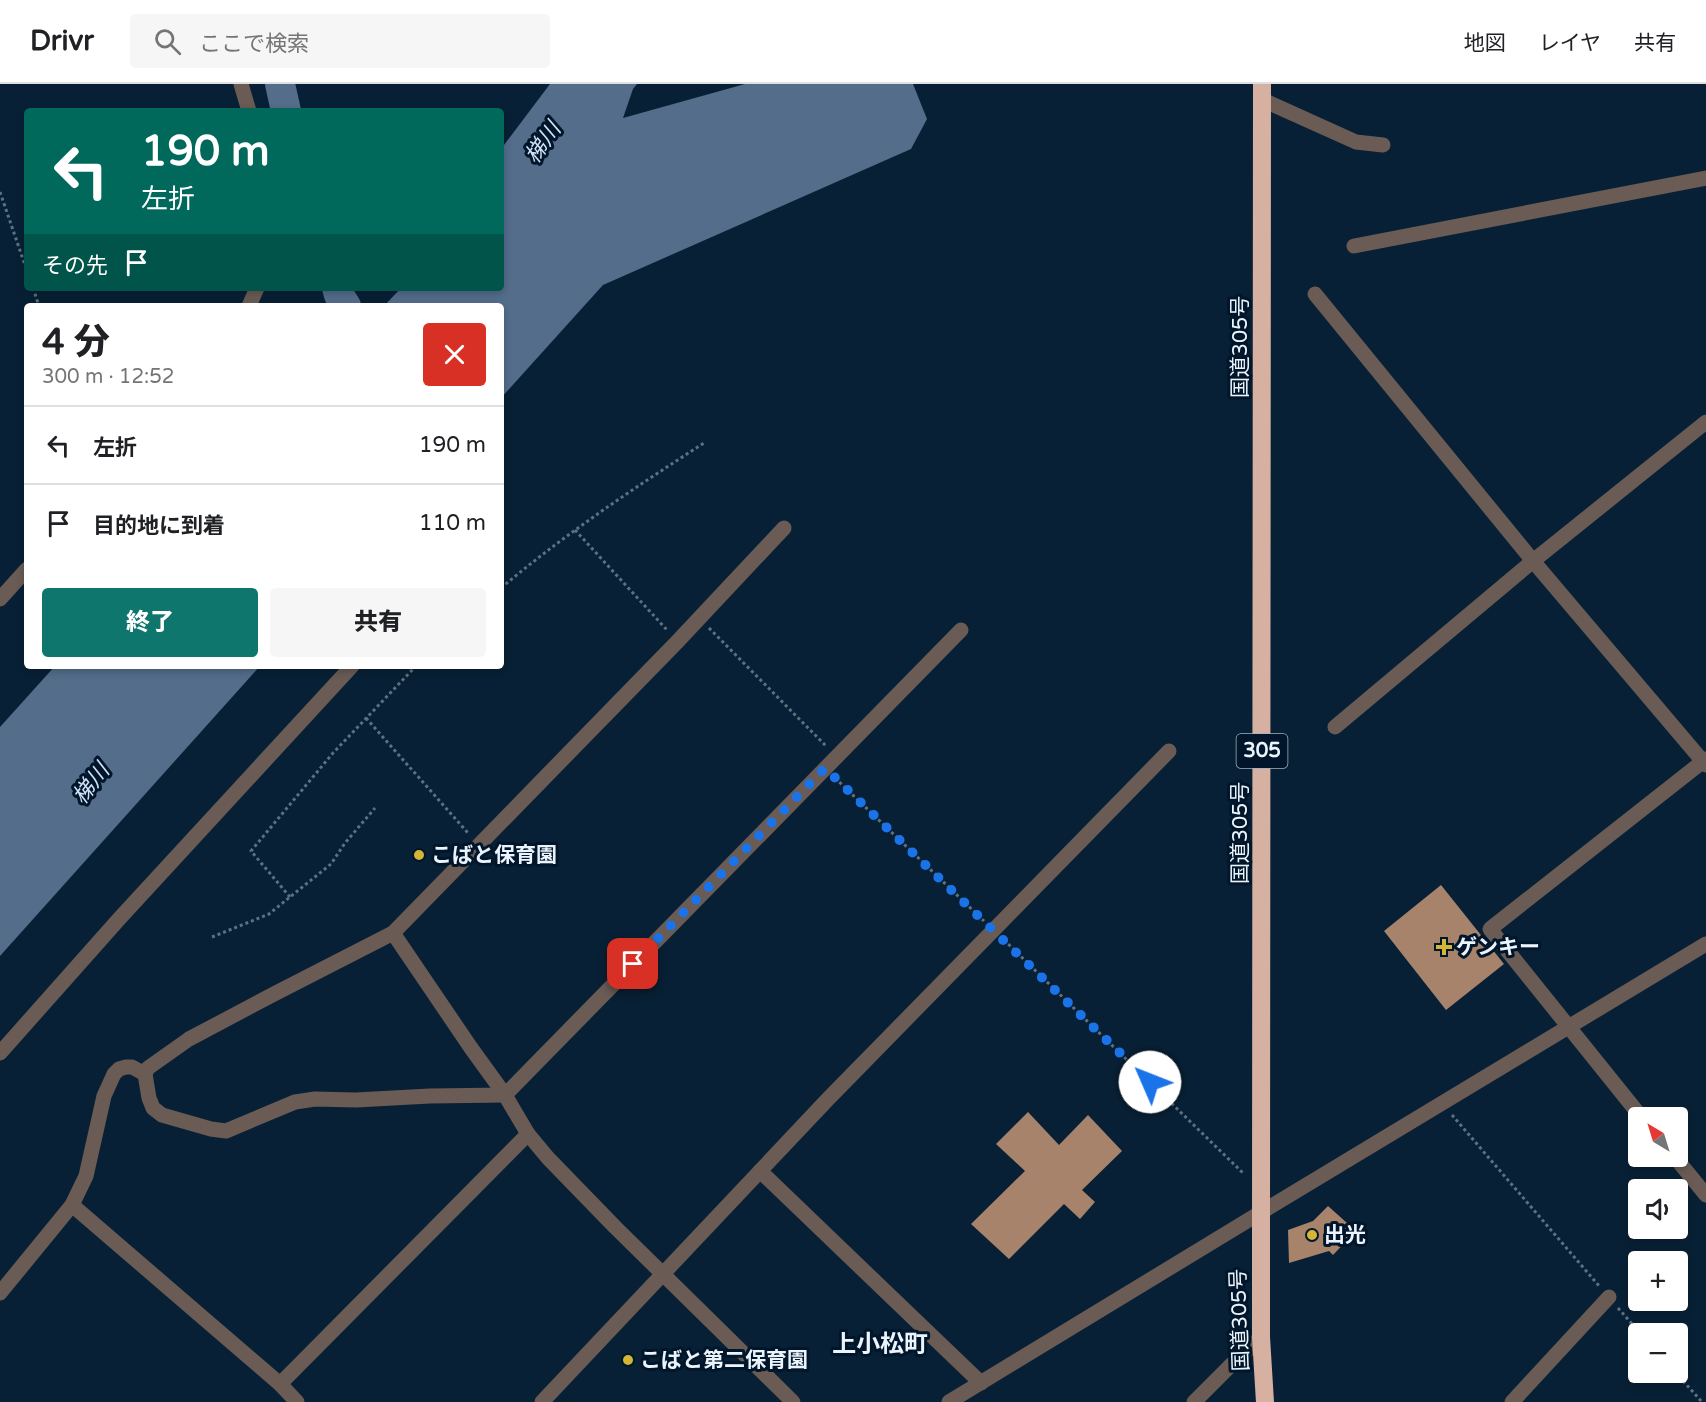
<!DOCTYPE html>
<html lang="ja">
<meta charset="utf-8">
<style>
:root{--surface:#fff;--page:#f6f6f6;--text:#202124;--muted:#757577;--line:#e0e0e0;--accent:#0f766e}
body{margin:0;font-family:"Varela Round","Noto Sans JP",sans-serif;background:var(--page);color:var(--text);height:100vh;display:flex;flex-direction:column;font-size:22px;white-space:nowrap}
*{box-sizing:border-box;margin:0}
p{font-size:20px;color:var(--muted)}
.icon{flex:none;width:33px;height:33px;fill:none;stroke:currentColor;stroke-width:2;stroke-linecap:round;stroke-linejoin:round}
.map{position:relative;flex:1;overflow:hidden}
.drawer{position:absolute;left:24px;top:219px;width:480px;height:366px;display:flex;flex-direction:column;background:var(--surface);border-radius:6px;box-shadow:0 3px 9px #0003}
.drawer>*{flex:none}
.guide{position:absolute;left:24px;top:24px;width:480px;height:183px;border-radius:6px;box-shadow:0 3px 9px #0003;background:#00695c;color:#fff;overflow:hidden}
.needle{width:39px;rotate:322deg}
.controls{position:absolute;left:1628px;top:1023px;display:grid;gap:12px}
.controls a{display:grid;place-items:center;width:60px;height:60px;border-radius:6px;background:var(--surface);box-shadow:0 3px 9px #0003;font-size:30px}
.pin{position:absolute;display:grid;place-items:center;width:51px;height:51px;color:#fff;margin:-26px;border-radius:12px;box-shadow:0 3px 9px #0006}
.me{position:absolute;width:66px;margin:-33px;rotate:314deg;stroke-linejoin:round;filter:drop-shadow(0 0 4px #0008)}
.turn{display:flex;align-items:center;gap:21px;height:126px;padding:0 18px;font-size:27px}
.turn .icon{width:78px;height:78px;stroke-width:2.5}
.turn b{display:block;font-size:42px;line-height:51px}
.then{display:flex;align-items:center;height:57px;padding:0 18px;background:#0003;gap:12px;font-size:22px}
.round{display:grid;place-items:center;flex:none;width:63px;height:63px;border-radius:6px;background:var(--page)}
.overview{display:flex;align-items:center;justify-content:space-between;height:102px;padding:0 18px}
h1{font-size:36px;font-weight:800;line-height:45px}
.primary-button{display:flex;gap:12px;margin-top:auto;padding:12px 18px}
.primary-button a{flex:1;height:69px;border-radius:6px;background:var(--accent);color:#fff;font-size:24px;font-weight:800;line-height:69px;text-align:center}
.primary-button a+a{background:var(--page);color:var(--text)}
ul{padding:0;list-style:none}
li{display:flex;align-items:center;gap:18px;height:78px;padding:0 18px;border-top:2px solid var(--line)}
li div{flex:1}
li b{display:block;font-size:22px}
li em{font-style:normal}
header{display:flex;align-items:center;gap:36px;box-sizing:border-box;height:84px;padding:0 30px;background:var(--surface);border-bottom:2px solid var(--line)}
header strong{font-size:28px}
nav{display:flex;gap:33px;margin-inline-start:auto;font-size:21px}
.search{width:420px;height:54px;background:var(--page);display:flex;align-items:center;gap:15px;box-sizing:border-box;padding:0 21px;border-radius:6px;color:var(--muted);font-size:22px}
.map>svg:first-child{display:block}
.water{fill:#536d8b}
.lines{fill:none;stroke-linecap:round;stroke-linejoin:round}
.river{stroke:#536d8b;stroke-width:30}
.building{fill:#a7836b}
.path{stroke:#5e7181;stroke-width:3;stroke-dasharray:3 3;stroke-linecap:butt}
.minor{stroke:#6a5b55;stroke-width:15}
.highway{stroke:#d6b0a0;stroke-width:18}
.route{stroke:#1a73e8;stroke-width:10;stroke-dasharray:0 18}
.poi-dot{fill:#d3b635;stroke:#01162a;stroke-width:2}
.labels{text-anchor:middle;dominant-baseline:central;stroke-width:6;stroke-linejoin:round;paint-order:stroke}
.shield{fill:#01162a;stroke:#a5b1be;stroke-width:1.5}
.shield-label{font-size:20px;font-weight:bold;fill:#ebf4fd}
.street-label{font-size:21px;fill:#ebf4fd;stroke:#01162a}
.poi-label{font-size:21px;font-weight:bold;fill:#ebf4fd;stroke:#01162a;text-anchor:start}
.water-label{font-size:22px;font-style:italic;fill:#d1e3f8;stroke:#01162a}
.quarter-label{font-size:24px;font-weight:bold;fill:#ebf4fd;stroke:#01162a}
</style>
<header>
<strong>Drivr</strong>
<div class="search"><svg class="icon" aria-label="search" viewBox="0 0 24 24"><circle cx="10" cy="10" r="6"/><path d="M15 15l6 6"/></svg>ここで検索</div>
<nav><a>地図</a><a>レイヤ</a><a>共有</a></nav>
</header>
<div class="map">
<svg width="1706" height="1318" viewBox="0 0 1706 1318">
<rect width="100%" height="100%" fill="#082035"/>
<g class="water">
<polygon points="550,0 637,0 633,5 623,34 745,0 913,0 927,35 911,65 603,201 501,314 501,222 384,222 401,204 501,204 501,65"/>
<polygon points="55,582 260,582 0,872 0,643"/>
</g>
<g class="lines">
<g class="river">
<polyline points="280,0 286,27"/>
<polyline points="337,204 339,211 346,222"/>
</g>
</g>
<g class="building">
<polygon points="1441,801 1504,880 1446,926 1384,847"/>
<polygon points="1028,1028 1059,1061 1088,1031 1122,1067 1082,1106 1095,1118 1080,1135 1064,1120 1009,1175 971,1140 1025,1087 996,1060"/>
<polygon points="1328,1122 1356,1147 1333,1171 1329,1167 1289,1179 1288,1146 1313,1137"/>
</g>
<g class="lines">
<g class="path">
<polyline points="0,108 27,187"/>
<polyline points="33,204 39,222"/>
<polyline points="575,446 667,546"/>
<path d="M 501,504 C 565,450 634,404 704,359"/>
<polyline points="709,544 827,663"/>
<polyline points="366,634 468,749"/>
<polyline points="835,694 984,837"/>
<polyline points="290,813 251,767 333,669 416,582"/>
<polyline points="212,853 269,830 290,813 331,780 345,759 375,724"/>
<polyline points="1004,856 1244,1090"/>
<polyline points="1452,1031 1600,1203"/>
<polyline points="1618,1224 1641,1250"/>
<polyline points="1675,1288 1702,1318"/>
</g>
<g class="minor">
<polyline points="241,0 249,27"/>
<polyline points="1263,16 1356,58 1383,61"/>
<polyline points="1354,162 1706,94"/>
<polyline points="1315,210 1533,477 1706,681"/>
<polyline points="249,222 257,204"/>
<polyline points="784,444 677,558 393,849 274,910 189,955 148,984 145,990 149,1014 153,1024 162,1031 211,1045 226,1047 295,1018 315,1015 356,1016 430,1012 505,1011 961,546"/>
<polyline points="0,515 27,485"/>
<polyline points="1335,643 1533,477 1706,338"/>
<polyline points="393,849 471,964 505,1011 528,1050 548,1074 615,1143 793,1318"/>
<polyline points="0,969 119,835 352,582"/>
<polyline points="1642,1034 1490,845 1706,675"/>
<polyline points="1674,1072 1706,1111"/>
<polyline points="760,1087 981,1299"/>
<polyline points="72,1121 280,1300 297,1318"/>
<polyline points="0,1209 72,1121 86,1092 104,1012 114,990 119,985 126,983 132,983 145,990"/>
<polyline points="280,1300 528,1050"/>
<polyline points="542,1318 828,1015 1169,667"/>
<path d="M 949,1318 C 1201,1165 1453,1011 1706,860"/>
<polyline points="1194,1318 1229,1283 1261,1253"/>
<polyline points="1512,1318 1609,1213"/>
</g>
<polyline class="highway" points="1262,0 1261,1130 1261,1253 1265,1318"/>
</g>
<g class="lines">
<polyline class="route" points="633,880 825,684 1150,998"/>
</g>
<g class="poi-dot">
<circle cx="419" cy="771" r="6"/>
<path d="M1441 854h6v6h6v6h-6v6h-6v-6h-6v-6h6z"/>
<circle cx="1312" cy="1151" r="6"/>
<circle cx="628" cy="1276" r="6"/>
</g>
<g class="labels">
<rect class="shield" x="1236.5" y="650" width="51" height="34" rx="4.5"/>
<g class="shield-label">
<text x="1262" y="667">305</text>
</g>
<g class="street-label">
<text transform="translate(1240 263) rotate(-90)">国道305号</text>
<text transform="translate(1240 749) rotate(-90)">国道305号</text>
<text transform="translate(1240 1236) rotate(-92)">国道305号</text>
</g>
<g class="poi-label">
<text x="431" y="771">こばと保育園</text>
<text x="1456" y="863">ゲンキー</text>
<text x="1324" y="1151">出光</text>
<text x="640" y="1276">こばと第二保育園</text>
</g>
<g class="water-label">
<text transform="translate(543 59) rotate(-55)">梯川</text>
<text transform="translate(91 700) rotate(-52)">梯川</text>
</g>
<g class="quarter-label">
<text x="880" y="1260">上小松町</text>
</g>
</g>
</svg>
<div class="controls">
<a><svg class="needle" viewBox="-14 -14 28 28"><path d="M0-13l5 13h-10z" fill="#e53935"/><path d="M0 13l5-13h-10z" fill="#757577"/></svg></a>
<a><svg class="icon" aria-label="sound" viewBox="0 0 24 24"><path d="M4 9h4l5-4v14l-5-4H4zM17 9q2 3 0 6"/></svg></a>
<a>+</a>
<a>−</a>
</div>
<div class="pin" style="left:633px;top:880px;background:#d93025"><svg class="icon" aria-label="arrive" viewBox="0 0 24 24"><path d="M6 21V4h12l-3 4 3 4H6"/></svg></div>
<svg class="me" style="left:1150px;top:998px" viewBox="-20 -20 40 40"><circle r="19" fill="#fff"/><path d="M0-13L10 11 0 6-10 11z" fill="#1a73e8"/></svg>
<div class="guide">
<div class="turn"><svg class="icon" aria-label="left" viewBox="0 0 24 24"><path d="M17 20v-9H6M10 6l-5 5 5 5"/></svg><div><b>190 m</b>左折</div></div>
<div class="then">その先<svg class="icon" aria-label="arrive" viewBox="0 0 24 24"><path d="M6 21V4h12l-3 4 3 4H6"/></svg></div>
</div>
<section class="drawer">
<div class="overview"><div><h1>4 分</h1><p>300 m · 12:52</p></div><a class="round" style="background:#d93025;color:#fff"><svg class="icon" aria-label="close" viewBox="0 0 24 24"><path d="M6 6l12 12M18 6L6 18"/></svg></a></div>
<ul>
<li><svg class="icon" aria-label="left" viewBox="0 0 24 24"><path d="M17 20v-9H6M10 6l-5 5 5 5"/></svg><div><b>左折</b></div><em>190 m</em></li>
<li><svg class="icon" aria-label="arrive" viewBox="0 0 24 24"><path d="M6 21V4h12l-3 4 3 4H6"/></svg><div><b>目的地に到着</b></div><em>110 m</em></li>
</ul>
<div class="primary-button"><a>終了</a><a>共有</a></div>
</section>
</div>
